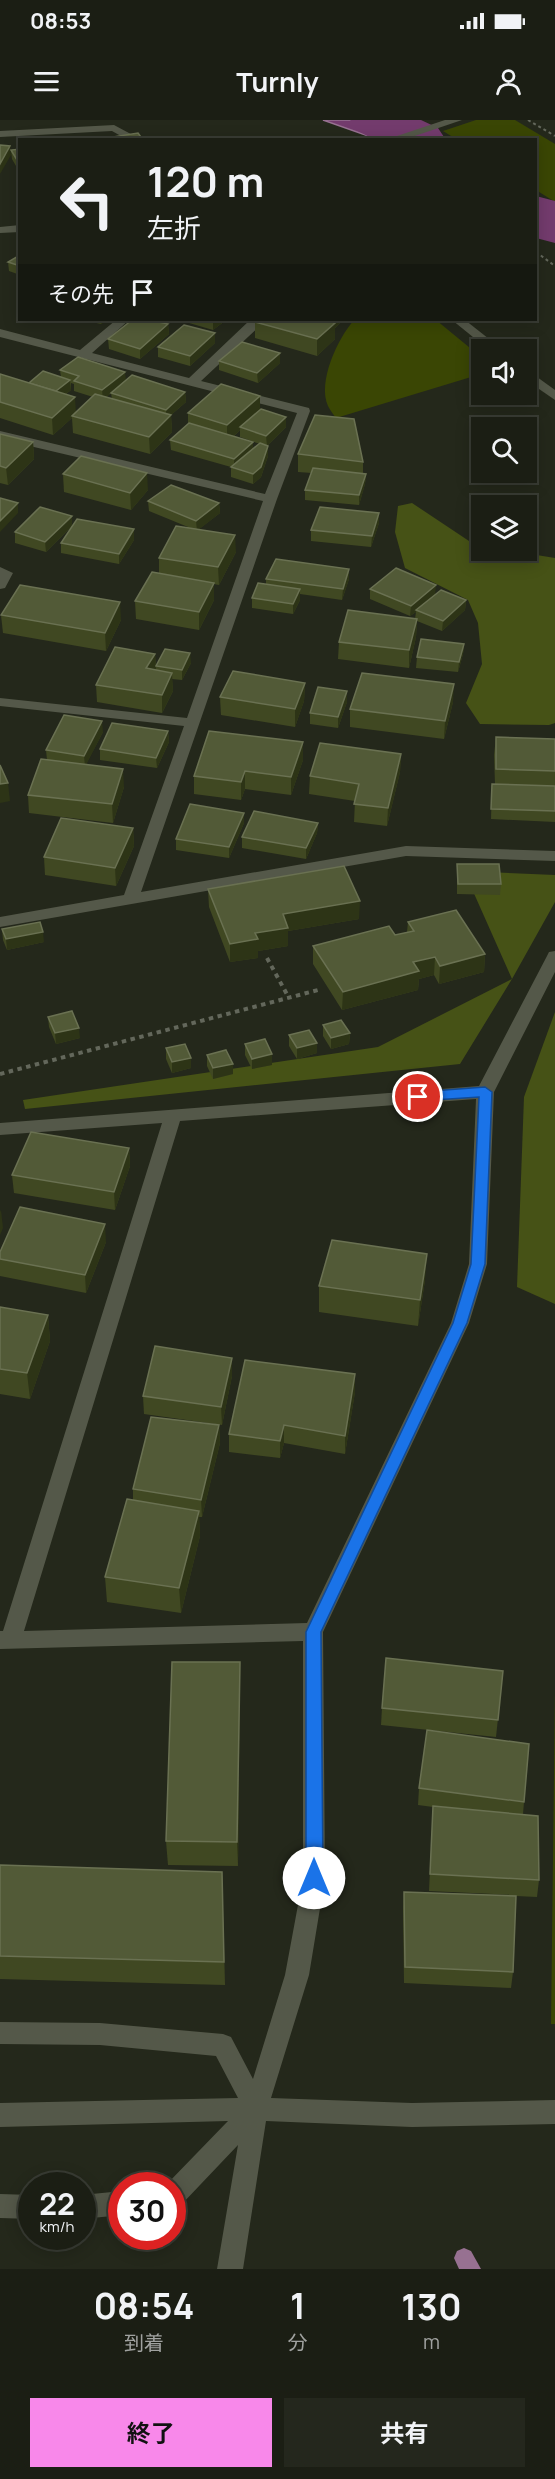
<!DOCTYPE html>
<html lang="ja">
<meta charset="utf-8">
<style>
:root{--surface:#1b1e14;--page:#24271d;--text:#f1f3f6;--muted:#a0a2a0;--line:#393c34;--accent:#f888ea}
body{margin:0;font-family:Manrope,"Noto Sans JP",sans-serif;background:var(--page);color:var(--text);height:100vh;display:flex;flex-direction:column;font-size:22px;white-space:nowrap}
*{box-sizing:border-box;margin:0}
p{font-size:20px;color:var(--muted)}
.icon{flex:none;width:33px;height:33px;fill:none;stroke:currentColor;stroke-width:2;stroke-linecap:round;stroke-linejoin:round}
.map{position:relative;height:2149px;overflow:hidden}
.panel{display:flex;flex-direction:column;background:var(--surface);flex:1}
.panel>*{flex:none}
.guide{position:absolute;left:18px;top:18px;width:519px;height:183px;border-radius:0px;box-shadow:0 3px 15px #0003,0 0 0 2px var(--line);background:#1b1e14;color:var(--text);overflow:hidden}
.tools{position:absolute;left:471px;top:219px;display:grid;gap:12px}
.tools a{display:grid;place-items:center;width:66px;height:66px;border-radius:0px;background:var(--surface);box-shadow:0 3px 15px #0003,0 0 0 2px var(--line);font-size:30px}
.speed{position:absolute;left:18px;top:2052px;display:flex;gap:12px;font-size:30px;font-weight:700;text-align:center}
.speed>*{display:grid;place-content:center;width:78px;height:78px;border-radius:50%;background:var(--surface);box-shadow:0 3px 15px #0003,0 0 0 2px var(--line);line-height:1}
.speed small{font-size:15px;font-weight:400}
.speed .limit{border:9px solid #d22;background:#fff;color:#111}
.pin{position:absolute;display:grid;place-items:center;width:51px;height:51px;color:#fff;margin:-26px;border:3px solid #fff;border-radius:50%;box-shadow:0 2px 6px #0007}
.me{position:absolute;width:66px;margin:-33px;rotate:0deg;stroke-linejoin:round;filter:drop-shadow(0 0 4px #0008)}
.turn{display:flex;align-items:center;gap:21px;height:126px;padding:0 30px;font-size:27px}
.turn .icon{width:78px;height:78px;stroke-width:2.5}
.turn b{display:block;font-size:42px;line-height:51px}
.then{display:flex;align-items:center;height:57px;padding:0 30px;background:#0003;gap:12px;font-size:22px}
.eta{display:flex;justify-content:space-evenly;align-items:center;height:102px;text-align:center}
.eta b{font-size:36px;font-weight:700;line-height:42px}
.button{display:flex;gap:12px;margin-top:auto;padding:12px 30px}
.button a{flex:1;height:69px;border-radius:0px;background:var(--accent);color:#111;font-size:24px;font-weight:700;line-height:69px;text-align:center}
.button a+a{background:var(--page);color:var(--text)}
.status{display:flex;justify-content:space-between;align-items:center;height:42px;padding:0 30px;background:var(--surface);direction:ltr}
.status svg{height:16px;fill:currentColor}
header{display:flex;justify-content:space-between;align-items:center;height:78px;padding:0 30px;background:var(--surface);font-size:27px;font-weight:700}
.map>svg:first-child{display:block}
.green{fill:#3a4604}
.forest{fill:#465216}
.water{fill:#733b6d;stroke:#977191;stroke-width:1.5}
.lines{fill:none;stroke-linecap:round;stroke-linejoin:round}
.stream{fill:#977191;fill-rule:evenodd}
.river{fill:#733b6d;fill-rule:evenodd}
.path-far1{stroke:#63675b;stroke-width:2;stroke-dasharray:3 3;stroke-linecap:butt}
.path{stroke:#63675b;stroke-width:4;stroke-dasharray:4.5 4.5;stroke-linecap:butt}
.street{fill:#545849;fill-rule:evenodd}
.wall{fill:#404822;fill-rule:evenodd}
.shaded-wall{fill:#2d3416}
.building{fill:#525a37;stroke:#6a7152;stroke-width:1.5}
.route{fill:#1a73e8;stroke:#114b97;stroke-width:1.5}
</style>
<div class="status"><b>08:53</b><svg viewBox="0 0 49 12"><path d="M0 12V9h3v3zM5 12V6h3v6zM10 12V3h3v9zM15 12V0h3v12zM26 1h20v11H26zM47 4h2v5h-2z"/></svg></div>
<header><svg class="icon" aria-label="menu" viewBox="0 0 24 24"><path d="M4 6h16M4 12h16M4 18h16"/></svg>Turnly<svg class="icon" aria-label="person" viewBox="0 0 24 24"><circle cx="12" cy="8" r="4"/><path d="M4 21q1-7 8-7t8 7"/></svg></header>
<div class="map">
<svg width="555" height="2149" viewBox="0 0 555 2149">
<rect width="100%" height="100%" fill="#24281b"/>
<g class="green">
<polygon points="476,0 515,0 555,24 555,82 536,70 536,20 456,19 443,11"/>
<path d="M 354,200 L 436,200 L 481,237 L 481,254 L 336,298 C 333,294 330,290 328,286 C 317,262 338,218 354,200 Z"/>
<polygon points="555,1569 555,1904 551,1904"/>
</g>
<g class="forest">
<polygon points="412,383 472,423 481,425 482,430 512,431 555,438 555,603 549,605 480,604 466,583 482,544 478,503 468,480 405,448 395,412 398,386"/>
<polygon points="464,751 555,755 555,782 512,859 460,944 25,989 23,980 378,927 512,859"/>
<polygon points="555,892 555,1184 517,1167 524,977"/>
</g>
<polygon class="water" points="323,0 413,0 419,4 371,17"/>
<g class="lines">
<polygon class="stream" points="464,2128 471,2131 481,2149 459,2149 454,2138 457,2131"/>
<g class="river">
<polygon points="350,0 421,0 438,8 446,20 375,20 358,11"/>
<polygon points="536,76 555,81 555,123 536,118"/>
</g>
<g class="path-far1">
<polyline points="528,0 555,16"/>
<polyline points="536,132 555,146"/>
</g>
<g class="path">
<polyline points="267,838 289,878"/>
<polyline points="0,954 318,870"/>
</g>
<g class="street">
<polygon points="445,0 462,0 403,20 385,20"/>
<polygon points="114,5 142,20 128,20 112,11 0,17 0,11"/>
<polygon points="20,105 20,112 0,113 0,107"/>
<polygon points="116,200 129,200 92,233 189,258 250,200 263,200 262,204 201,261 309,288 310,291 277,379 141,772 406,726 555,731 555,741 406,736 0,807 0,797 124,775 184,606 0,586 0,578 187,598 263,381 0,319 0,311 265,374 297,293 0,217 0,209 80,230"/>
<polygon points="452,200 465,200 503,230 489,230"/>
<polygon points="526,249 555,270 555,280 526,260"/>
<polygon points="0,447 13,453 5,468 0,469"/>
<path d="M 555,831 L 555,852 L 494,972 L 487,1144 L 469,1203 L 323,1512 L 325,1758 L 309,1855 L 271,1978 L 412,1983 L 555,1980 L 555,2004 L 412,2007 L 266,2001 L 243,2149 L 217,2149 L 238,2025 L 181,2085 L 172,2088 L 172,2066 L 165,2066 L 228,2001 L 0,2007 L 0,1983 L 238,1978 L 216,1936 L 100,1925 L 0,1924 L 0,1902 L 100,1903 L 223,1914 L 231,1917 L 253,1959 L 285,1855 L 303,1758 L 303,1521 L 0,1529 L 0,1511 L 3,1511 L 162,1003 L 0,1015 L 0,1003 L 479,966 L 547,836 L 549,832 ZM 476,979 L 469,1144 L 451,1203 L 307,1503 L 24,1511 L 180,1001 Z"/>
<polygon points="122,2071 122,2095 82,2099 82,2075"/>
<polygon points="0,2074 32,2075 32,2099 0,2098"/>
</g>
</g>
<g class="wall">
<polygon points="20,29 20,53 12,39 11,30"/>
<polygon points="20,135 20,155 9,151 8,142"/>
<polygon points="83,200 107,200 101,204"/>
<polygon points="179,200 226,200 213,210"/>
<polygon points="258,200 343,200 335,208 335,219 317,236 255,218 255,202"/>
<polygon points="168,204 169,214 140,239 109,229 108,219"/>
<polygon points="215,223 190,246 158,237 158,227"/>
<polygon points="219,241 280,243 258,263 219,250"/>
<path d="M 60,250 L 185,272 L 186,282 L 171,295 L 172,312 L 150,334 L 73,313 L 72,298 L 53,315 L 0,298 L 0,254 L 29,263 L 61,257 ZM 71,263 L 74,264 L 74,271 L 93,277 L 76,292 L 66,274 L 71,270 ZM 111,273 L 112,279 L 106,277 Z"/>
<path d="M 260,276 L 260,290 L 286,297 L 286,307 L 267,326 L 268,326 L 268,336 L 261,357 L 253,364 L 231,357 L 231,347 L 171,330 L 170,320 L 188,304 L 188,293 ZM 240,310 L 240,317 L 260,324 L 253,329 L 253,322 L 234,316 Z"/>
<polygon points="0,314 33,322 34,339 8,365 0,363"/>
<polygon points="298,334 363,342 363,354 366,354 365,364 359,385 305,380 305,370 312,353 298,352"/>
<polygon points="63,354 148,370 131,390 64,372"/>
<polygon points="148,381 219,383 220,393 199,409 236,432 219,465 214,464 214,480 199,510 136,499 135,481 159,453 159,438 188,407 149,391"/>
<polygon points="379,393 379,403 371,427 311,421 311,410"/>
<polygon points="72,406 46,432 15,423 15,412"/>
<polygon points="134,420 119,444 61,433 61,423"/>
<polygon points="266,459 349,459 342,480 300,474 300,480 293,494 252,488 252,478 266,464"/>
<polygon points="370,469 435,474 466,480 465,490 442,511 417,501 416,517 409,548 338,539 339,522 415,499 416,492 410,496 370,479"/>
<polygon points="1,495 121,500 106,531 3,513"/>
<polygon points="464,524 463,534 458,552 416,548 417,537"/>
<polygon points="155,534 156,550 156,546 191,543 182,560 172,559 173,571 162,593 97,582 96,565"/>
<polygon points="305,563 304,581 295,607 221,595 220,577"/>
<polygon points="347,582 338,608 310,604 310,593"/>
<polygon points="453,582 444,619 350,607 350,589"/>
<polygon points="168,611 169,622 157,648 100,640 100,629"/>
<polygon points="103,612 86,644 124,667 113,703 29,693 28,675 47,640 46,630"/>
<polygon points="496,617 555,619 555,702 491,699 492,664 495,664 494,635"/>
<polygon points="401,634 400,652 387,706 354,702 355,681 309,674 310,656"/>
<polygon points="303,640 291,675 245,669 241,680 194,674 194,656"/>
<polygon points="244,693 244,703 229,738 176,730 176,719"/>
<polygon points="318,703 317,713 306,739 242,728 242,717"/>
<polygon points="133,708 134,726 116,766 45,755 44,737"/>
<polygon points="457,744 501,764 500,775 457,774"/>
<polygon points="208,769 359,799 288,811 288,826 258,831 258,838 230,842 209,787"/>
<polygon points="408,802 485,834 484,852 439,864 434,855 419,859 418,870 342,890 313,844 313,826 395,815 407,812"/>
<polygon points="2,809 44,822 7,830 3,820"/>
<polygon points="48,897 80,918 56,924 49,907"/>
<polygon points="323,905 350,913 349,924 331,929 323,916"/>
<polygon points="289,915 317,923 317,933 297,939 289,926"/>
<polygon points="245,924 272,945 252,949 245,935"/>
<polygon points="166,928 191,938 191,948 172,953 166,939"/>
<polygon points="207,935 233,944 233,954 213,959 207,946"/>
<polygon points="129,1028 130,1046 115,1090 14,1073 12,1055"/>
<polygon points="106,1122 86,1173 0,1156 0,1132"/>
<polygon points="425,1160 418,1206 319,1192 319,1166"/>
<polygon points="0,1187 48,1195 50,1221 30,1279 0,1274"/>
<polygon points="232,1256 222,1305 144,1294 143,1276"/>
<polygon points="355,1272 345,1334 284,1323 280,1338 229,1332 229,1314"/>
<polygon points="219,1305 220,1323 202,1397 199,1397 200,1416 181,1493 107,1482 105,1457 133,1380 133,1369"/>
<polygon points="240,1542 238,1746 168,1745 166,1721"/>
<polygon points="503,1551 496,1617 381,1605 382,1588"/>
<polygon points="419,1668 524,1682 523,1694 539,1760 537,1777 516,1776 513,1852 511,1868 404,1863 403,1788 404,1772 513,1775 429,1771 433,1687 418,1685"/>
<polygon points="0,1745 222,1752 225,1865 0,1859"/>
</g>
<g class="shaded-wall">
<polygon points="10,26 11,35 0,54 0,44"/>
<polygon points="100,200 107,200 101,204"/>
<polygon points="213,200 226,200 213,210"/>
<polygon points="334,200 343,200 335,208 335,219 317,236 317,219 334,204"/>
<polygon points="168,204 169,214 140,239 140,229"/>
<polygon points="215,213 215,223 190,246 190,236"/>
<polygon points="280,233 280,243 258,263 257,253"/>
<polygon points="125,252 126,261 103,280 102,270"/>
<polygon points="70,260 71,270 54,283 54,273"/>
<polygon points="185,272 186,282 171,295 172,312 150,334 149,317 166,300 166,290"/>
<polygon points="260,276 260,293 240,307 240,310 227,322 227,305"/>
<polygon points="75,277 76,294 72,296 72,298 53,315 52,298"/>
<polygon points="286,297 286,307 267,326 266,316"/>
<polygon points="33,322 34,339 8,365 6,348"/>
<polygon points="253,322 253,332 234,349 234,339"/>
<polygon points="268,326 268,336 261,357 253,364 253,354"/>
<polygon points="147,353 148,370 131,390 130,373"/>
<polygon points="366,354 365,364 359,385 359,375"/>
<polygon points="18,383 18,393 0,412 0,401"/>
<polygon points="219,383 220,393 197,411 196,401"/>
<polygon points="379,393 379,403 371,427 372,416"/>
<polygon points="72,396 72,406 46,432 45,422"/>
<polygon points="134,409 134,420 119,444 119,434"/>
<polygon points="235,415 236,432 219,465 218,447"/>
<polygon points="349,449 349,459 342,480 343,469"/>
<polygon points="214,463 214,480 199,510 199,492"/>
<polygon points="436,465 435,475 416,490 416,492 410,496 411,486"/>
<polygon points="300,469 300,480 293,494 293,484"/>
<polygon points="466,480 465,490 442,511 443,501"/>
<polygon points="120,482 121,500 106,531 105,513"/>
<polygon points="417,499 416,517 409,548 409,530"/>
<polygon points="464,524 463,534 458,552 459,542"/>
<polygon points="190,533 191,543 182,560 182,550"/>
<polygon points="155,534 156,551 146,548"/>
<polygon points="172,553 173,571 162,593 162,575"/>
<polygon points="305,563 304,581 295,607 295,589"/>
<polygon points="454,564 453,582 444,619 445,601"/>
<polygon points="347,571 347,582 338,608 338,597"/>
<polygon points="102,601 103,612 85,647 84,636"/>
<polygon points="168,611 169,622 157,648 156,638"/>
<polygon points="303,622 303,640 291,675 291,657"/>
<polygon points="401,634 400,652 387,706 388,688"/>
<polygon points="123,649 124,667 113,703 112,684"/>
<polygon points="245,651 245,669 241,680 241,662"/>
<polygon points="8,663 10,681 0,683 0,664"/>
<polygon points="244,693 244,703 229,738 229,727"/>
<polygon points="318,703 317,713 306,739 306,728"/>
<polygon points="133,708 134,726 116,766 115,748"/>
<polygon points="360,781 359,799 288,811 288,826 258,831 258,838 230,842 230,824 255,813 283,794"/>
<polygon points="43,812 44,822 7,830 6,819"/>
<polygon points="485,834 484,852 439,864 440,846"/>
<polygon points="435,837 434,855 419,859 418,870 342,890 343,872 413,842"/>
<polygon points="79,908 80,918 56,924 55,913"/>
<polygon points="350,913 349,924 331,929 331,918"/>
<polygon points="317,923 317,933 297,939 297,928"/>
<polygon points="272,934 272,945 252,949 252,939"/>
<polygon points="191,938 191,948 172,953 172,942"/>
<polygon points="233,944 233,954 213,959 213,948"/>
<polygon points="129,1028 130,1046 115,1090 114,1072"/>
<polygon points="1,1090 3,1108 0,1115 0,1092"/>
<polygon points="105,1104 106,1122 86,1173 85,1155"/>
<polygon points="427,1134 425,1160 418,1206 420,1180"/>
<polygon points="48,1195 50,1221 30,1279 27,1253"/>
<polygon points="232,1238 232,1256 222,1305 221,1287"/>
<polygon points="355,1254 355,1272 345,1334 345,1316"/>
<polygon points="219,1305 220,1323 202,1397 201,1380"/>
<polygon points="284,1305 284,1323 280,1338 280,1321"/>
<polygon points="199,1391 200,1416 181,1493 179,1468"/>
<polygon points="240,1542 240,1566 238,1746 237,1722"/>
</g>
<g class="building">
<polygon points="138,13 143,20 94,20"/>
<polygon points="81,17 82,20 63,20"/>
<polygon points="0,25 10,26 0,44"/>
<polygon points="20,29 20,45 11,30"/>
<polygon points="20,135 20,146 8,142"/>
<polygon points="132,200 150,200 168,204 140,229 108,219"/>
<polygon points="258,200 324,200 335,203 317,219 255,202"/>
<polygon points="184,205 215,213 190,236 158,227"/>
<polygon points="242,222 280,233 257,253 219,241"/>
<polygon points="78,237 125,252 102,270 74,261 79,256 60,250"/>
<polygon points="43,251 70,260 56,271 29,263"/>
<polygon points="0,254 75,277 52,298 0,282"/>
<polygon points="132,255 185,272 166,290 111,273"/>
<polygon points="221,264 260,276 227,305 188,293"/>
<polygon points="95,274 171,295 149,317 72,296"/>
<polygon points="261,289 286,297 266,316 240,307"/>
<polygon points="315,295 354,299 363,342 298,334"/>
<polygon points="189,303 253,322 234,339 170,320"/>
<polygon points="0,314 33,322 6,348 0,346"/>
<polygon points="260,323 268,326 261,347 253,354 231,347"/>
<polygon points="81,336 147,353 130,373 63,354"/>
<polygon points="313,348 366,354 359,375 305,370"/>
<polygon points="171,365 219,383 196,401 148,381"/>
<polygon points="0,378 18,383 0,401"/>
<polygon points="40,387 72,396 45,422 15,412"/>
<polygon points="320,387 379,393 372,416 311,410"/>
<polygon points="77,399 134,409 119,434 61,423"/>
<polygon points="176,406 235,415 218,447 159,438"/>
<polygon points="276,439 349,449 343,469 266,459"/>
<polygon points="396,448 436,465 411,486 370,469"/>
<polygon points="152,452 214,463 199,492 135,481"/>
<polygon points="258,463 300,469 293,484 252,478"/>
<polygon points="20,465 120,482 105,513 1,495"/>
<polygon points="441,470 466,480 443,501 416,490"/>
<polygon points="348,490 417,499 409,530 339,522"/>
<polygon points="421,519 464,524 459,542 417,537"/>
<polygon points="115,527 155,534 146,548 172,553 162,575 96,565"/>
<polygon points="165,529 190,533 182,550 156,546"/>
<polygon points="233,551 305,563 295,589 220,577"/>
<polygon points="362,553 454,564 445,601 350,589"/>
<polygon points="318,567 347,571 338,597 310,593"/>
<polygon points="64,595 102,601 84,636 46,630"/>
<polygon points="112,603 168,611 156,638 100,629"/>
<polygon points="209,611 303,622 291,657 245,651 241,662 194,656"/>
<polygon points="496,617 555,619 555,651 496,649"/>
<polygon points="320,623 401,634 388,688 354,684 359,664 310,656"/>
<polygon points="41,639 123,649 112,684 28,675"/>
<polygon points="0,645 8,663 0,664"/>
<polygon points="492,664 555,666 555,691 491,689"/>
<polygon points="190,684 244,693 229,727 176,719"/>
<polygon points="254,691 318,703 306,728 242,717"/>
<polygon points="61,698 133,708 115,748 44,737"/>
<polygon points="457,744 499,744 501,764 458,764"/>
<polygon points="344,746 360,781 283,794 288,808 255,813 258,819 230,824 208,769"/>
<polygon points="456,790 485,834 440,846 435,837 413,842 419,851 343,872 313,826 389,806 395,815 414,811 408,802"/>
<polygon points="40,802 43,812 6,819 2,809"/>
<polygon points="72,891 79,908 55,913 48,897"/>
<polygon points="341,900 350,913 331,918 323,905"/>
<polygon points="309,910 317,923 297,928 289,915"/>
<polygon points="265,919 272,934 252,939 245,924"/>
<polygon points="185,924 191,938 172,942 166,928"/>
<polygon points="226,930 233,944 213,948 207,935"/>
<polygon points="31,1012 129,1028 114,1072 12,1055"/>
<polygon points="20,1087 105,1104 85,1155 0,1139 0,1132"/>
<polygon points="332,1120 427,1134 420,1180 319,1166"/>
<polygon points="0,1187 48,1195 27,1253 0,1249"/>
<polygon points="155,1226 232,1238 221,1287 143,1276"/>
<polygon points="245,1240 355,1254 345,1316 284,1305 280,1321 229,1314"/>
<polygon points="151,1297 219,1305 201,1380 133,1369"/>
<polygon points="127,1379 199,1391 179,1468 105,1457"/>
<polygon points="386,1538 503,1551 498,1600 382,1588"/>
<polygon points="172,1542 240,1542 237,1722 166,1721"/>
<polygon points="427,1610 529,1624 524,1682 419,1668"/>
<polygon points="433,1686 538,1696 539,1760 430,1754"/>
<polygon points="0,1745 222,1752 224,1842 0,1836"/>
<polygon points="404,1772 516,1776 513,1852 405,1847"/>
</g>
<polygon class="route" points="485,967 492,972 485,1144 467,1203 321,1512 323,1758 320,1764 314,1766 308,1764 306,1758 306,1512 453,1203 471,1144 479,977 418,981 412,977 418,972"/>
</svg>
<div class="tools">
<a><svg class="icon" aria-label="sound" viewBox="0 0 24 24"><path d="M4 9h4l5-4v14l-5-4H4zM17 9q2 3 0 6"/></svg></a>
<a><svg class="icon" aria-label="search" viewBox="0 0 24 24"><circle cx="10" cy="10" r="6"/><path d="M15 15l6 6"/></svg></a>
<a><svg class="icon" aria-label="layers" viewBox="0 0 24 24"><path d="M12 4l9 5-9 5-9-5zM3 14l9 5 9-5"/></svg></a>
</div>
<div class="speed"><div>22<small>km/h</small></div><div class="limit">30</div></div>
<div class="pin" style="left:418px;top:977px;background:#d93025"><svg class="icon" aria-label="arrive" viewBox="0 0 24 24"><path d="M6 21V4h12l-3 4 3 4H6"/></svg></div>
<svg class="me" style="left:314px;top:1758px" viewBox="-20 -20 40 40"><circle r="19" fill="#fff"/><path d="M0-13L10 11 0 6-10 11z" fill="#1a73e8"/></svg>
<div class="guide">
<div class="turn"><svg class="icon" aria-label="left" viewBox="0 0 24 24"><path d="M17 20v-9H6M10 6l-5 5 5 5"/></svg><div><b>120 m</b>左折</div></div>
<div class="then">その先<svg class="icon" aria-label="arrive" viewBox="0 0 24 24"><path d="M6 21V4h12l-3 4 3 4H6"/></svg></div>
</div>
</div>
<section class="panel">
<div class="eta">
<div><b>08:54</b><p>到着</p></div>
<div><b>1</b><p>分</p></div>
<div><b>130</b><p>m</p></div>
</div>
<div class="button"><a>終了</a><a>共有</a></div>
</section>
